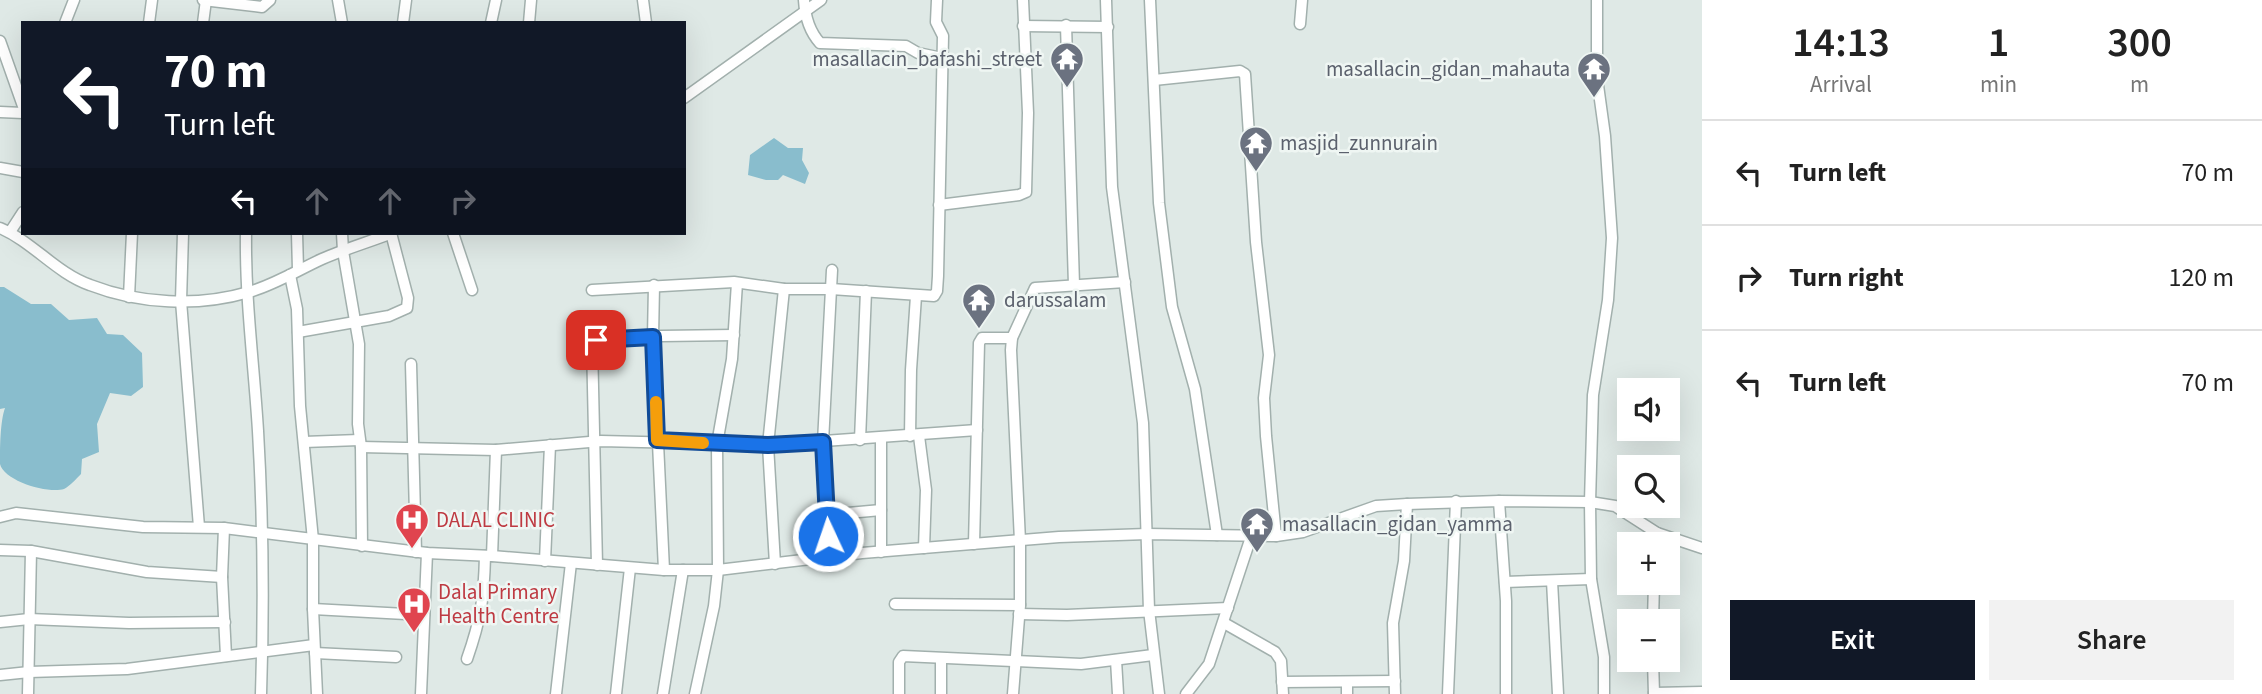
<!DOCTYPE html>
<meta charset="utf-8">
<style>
:root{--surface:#fff;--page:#f2f2f2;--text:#222;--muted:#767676;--line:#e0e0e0;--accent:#111827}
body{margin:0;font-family:"Source Sans 3",sans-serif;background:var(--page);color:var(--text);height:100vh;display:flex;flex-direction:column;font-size:26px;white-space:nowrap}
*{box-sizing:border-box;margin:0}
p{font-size:23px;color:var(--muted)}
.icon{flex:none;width:38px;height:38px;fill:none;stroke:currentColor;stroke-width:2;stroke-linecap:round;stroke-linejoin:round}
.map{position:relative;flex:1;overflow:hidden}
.panel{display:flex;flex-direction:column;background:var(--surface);width:560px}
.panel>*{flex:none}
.guide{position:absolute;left:21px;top:21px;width:665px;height:214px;border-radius:0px;box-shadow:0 7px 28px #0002;background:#111827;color:#fff;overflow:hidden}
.tools{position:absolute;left:1617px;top:378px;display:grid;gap:14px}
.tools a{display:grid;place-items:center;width:63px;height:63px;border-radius:0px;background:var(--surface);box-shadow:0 7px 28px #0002;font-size:35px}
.pin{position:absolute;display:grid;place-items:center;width:60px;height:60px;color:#fff;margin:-30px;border-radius:14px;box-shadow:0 4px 10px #0006}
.me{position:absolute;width:77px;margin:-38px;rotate:357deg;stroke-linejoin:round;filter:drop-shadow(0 0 5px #0008)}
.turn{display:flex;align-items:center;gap:24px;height:147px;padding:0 28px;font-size:32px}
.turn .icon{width:91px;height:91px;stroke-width:2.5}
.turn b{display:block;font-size:49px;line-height:60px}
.lanes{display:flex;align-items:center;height:66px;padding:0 28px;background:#0003;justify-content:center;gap:35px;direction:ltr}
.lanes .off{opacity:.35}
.eta{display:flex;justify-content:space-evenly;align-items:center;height:119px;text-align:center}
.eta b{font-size:42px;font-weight:600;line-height:49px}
.action{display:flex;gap:14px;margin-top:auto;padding:14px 28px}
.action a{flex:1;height:80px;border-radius:0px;background:var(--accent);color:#fff;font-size:28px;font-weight:600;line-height:80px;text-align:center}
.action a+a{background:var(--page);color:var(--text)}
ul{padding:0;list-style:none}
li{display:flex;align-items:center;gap:21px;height:105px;padding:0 28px;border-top:2px solid var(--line)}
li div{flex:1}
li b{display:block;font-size:26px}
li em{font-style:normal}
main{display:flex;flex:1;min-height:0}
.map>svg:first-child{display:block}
.water{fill:#89bdcd}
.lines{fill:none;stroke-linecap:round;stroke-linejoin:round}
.minor-casing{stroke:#a2b0ad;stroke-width:13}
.minor{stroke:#fff;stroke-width:10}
.route-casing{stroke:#114b97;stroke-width:18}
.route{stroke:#1a73e8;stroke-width:12}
.slow{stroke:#f59e0b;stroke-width:12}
.labels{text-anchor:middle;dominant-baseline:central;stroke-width:5;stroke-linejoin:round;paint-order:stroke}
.worship-label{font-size:21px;fill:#5b616d;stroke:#eff6f3;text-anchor:start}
.health-label{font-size:21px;fill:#be3a42;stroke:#eff6f3;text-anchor:start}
</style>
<main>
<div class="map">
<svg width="1702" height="694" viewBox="0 0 1702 694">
<rect width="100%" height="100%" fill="#dfe9e6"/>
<g class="water">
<polygon points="774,138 788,148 803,148 802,160 809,173 805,184 783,175 778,180 766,180 748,175 750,155"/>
<path d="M 0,287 L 4,287 L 31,304 L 51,304 L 69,320 L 97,318 L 107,334 L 123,335 L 142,353 L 143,387 L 131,396 L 110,393 L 97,424 L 99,452 L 82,459 L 81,474 C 76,479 70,486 64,489 C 48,494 4,481 0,464 C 0,449 0,422 5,408 L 0,409 Z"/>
</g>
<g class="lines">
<g class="minor-casing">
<g id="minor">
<polyline points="203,0 262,7 270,0"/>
<polyline points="338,0 342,23"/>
<polyline points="643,0 646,23"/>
<path d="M 804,0 C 805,16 809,31 820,43 L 906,46 L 918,53 L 942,58"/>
<polyline points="1106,0 1112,187 1143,423 1149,610 1159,694"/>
<polyline points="1150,0 1159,203 1172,307 1195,389 1217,535"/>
<polyline points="1597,0 1597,78 1605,136 1612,238 1608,300 1593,395 1590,502 1591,579 1604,657 1604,694"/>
<polyline points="65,23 74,0"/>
<polyline points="149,23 152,0"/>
<polyline points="203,23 206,0"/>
<polyline points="403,23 406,0"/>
<polyline points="491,23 496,0"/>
<polyline points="529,23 531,0"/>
<polyline points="1300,24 1302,0"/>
<polyline points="1066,25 1074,285"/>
<polyline points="1023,26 1108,27"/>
<polyline points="0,41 23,106"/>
<polyline points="1154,80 1240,71 1245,74 1256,242 1269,355 1264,398 1266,436 1276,536"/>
<polyline points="684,98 821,0"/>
<polyline points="0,112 23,113"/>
<polyline points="0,168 23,172"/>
<polyline points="939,205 1019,195 1026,192 1028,113 1023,0"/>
<path d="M 0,228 C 33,242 56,273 90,285 C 139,304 198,307 249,292 C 274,285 298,270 322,259 C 345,249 369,242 392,233"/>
<polyline points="10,232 23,212"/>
<polyline points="183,233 181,301 199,527"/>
<path d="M 246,233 C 245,299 254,365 258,431 C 263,518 264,607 261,694"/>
<polyline points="297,233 298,270"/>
<polyline points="342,233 343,251 359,344 358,424 361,447 362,546"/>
<polyline points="453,233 472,290"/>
<polyline points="290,275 297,309 300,406 313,540 313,609 317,694"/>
<polyline points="654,285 653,337 664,570"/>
<polyline points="592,290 734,282 784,289 831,289 934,296 937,291 938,276 943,36 936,22 937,0"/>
<polyline points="129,297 132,233"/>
<polyline points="298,332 389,316 407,308 408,298 391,233"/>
<polyline points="411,364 416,552"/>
<polyline points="910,436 911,370 916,296"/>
<polyline points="919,436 926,490 924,548"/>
<polyline points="881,439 881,552"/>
<polyline points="860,440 866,291"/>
<polyline points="304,442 359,440"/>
<polyline points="361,447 496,450 601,441 768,445 977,430"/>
<polyline points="1499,501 1506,601 1506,694"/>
<polyline points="826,515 881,510"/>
<polyline points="0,517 16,513 143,527 224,528 427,553 492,556 664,570 718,570 862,553 1059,537 1147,534 1276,536 1303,532 1376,506 1407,504 1499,501 1590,502 1615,506 1657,533 1702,548"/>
<polyline points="224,528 222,577 226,656"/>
<polyline points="974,544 979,343 982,338 1012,338"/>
<polyline points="1656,544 1657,533"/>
<polyline points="0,550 31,551 147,572 222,577"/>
<polyline points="492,556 496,450"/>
<polyline points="829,558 823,442 832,270"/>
<polyline points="545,561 550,445"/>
<polyline points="775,564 768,445 784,289"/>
<polyline points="597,565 592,343 596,340 661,336 734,335"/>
<polyline points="1552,581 1558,694"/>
<polyline points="1505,582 1591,579"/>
<polyline points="895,604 1020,605"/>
<polyline points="313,609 424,615"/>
<polyline points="1019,614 1067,615 1228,608"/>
<polyline points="1653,621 1654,583"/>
<polyline points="0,622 29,619 129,623 225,622"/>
<polyline points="1224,623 1275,652 1281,661 1283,694"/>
<polyline points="315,653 396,657"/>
<path d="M 467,659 C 481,619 484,598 485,556"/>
<polyline points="941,659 941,694"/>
<polyline points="1116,660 1118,694"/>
<polyline points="1653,660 1654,694"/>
<polyline points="0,675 29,672 127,669 314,645"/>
<polyline points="1282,682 1395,681"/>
<polyline points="1347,682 1347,694"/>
<polyline points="1654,693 1702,692"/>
<polyline points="28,694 31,551"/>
<polyline points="421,694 427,553"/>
<polyline points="556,694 571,563"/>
<polyline points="616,694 630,568"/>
<polyline points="663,694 683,570"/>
<polyline points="695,694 714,606 718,570 717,444 732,359 737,283"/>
<polyline points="899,694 899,662 903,656 1081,664 1153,655"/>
<polyline points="1013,694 1020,605 1020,541 1011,350 1012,338 1035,288 1125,282"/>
<polyline points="1186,694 1209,664 1251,537"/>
<polyline points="1395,694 1393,623 1404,561 1407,504"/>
<polyline points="1448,694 1456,501"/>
</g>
</g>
<use href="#minor" class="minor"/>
</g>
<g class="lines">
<g class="route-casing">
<polyline id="route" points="596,340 653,337 657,440 768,445 823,442 828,536"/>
</g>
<use href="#route" class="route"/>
<polyline class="slow" points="656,402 657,440 703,443"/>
</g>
<defs>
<g id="temple-pin" transform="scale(1.75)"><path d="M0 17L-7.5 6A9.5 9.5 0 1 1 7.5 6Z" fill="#6b7280" stroke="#eff6f3"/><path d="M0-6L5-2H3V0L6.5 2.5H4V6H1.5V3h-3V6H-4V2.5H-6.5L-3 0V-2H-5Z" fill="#fff"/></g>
<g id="hospital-pin" transform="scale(1.75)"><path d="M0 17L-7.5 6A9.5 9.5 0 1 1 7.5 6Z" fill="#e0444e" stroke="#eff6f3"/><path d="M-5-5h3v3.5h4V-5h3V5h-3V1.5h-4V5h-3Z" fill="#fff"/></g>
</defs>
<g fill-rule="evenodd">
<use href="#temple-pin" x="1067" y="59"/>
<use href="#temple-pin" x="1594" y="69"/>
<use href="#temple-pin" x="1256" y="143"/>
<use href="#temple-pin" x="979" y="300"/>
<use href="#hospital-pin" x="412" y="520"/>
<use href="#temple-pin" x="1257" y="524"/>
<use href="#hospital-pin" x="414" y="604"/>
</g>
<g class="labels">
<g class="worship-label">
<text x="1042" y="59" text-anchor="end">masallacin_bafashi_street</text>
<text x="1570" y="69" text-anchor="end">masallacin_gidan_mahauta</text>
<text x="1280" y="143">masjid_zunnurain</text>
<text x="1004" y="300">darussalam</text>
<text x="1282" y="524">masallacin_gidan_yamma</text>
</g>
<g class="health-label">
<text x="436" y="520">DALAL CLINIC</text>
<text x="438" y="592">Dalal Primary<tspan x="438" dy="24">Health Centre</tspan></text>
</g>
</g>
</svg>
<div class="tools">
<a><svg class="icon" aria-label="sound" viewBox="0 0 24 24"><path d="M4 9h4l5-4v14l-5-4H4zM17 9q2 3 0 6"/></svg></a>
<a><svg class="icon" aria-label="search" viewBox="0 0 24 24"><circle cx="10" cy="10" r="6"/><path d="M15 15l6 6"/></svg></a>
<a>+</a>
<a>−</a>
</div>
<div class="pin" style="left:596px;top:340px;background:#d93025"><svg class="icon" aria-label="arrive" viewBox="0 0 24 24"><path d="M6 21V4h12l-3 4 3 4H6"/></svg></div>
<svg class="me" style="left:828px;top:536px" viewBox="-20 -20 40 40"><circle r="17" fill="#1a73e8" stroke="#fff" stroke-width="3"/><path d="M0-11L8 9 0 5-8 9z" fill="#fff"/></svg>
<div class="guide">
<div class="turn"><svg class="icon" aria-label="left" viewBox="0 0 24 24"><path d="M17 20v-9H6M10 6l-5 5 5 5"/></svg><div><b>70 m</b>Turn left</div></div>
<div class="lanes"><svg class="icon" aria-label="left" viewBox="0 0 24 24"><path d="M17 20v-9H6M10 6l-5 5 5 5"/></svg><svg class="icon off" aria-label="ahead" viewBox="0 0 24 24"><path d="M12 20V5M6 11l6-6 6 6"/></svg><svg class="icon off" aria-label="ahead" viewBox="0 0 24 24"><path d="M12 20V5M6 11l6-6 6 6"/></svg><svg class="icon off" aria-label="right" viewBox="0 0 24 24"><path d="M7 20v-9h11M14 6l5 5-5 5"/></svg></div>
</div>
</div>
<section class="panel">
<div class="eta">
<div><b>14:13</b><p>Arrival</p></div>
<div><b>1</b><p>min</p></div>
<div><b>300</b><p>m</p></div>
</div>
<ul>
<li><svg class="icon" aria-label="left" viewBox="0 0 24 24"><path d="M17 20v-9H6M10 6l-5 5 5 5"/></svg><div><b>Turn left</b></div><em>70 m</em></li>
<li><svg class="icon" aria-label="right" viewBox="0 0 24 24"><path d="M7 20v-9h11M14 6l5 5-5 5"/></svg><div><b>Turn right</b></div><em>120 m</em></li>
<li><svg class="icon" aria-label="left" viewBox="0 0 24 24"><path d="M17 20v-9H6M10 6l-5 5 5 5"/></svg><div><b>Turn left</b></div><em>70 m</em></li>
</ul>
<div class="action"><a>Exit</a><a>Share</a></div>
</section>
</main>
